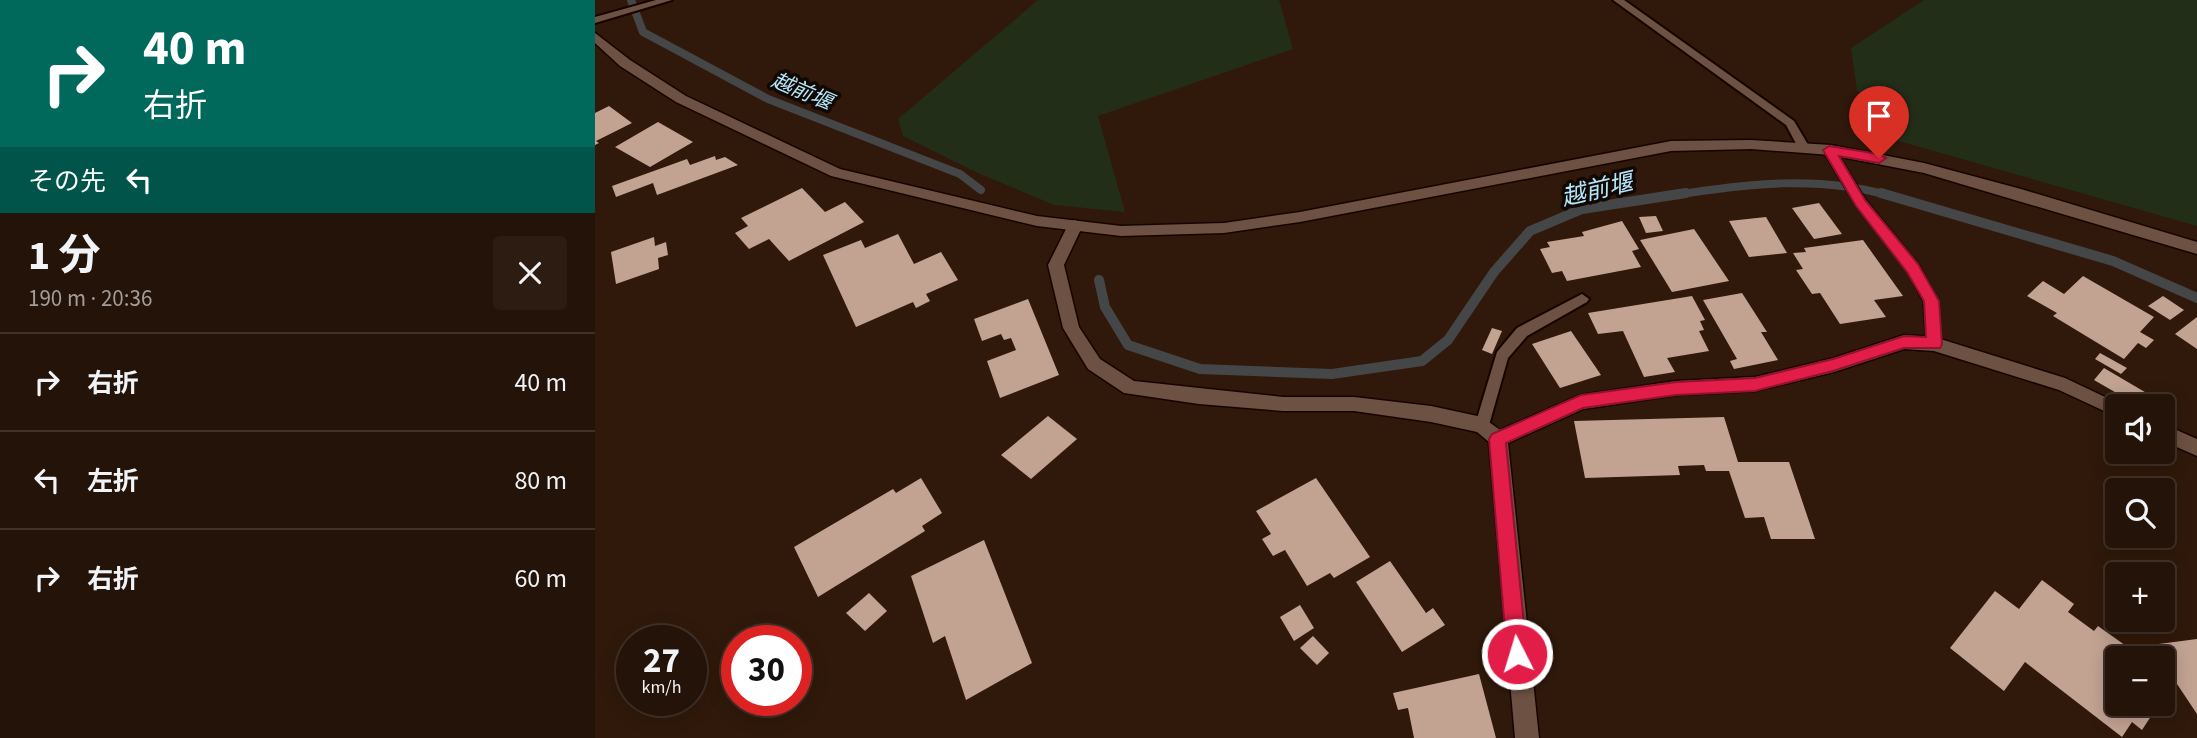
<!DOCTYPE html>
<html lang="ja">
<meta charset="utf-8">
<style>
:root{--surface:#241308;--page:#2c1c12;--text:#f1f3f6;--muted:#a39e9c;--line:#413229}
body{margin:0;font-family:"Source Sans 3","Noto Sans JP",sans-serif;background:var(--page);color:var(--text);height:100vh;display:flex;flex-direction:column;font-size:26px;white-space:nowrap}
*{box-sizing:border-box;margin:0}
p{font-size:23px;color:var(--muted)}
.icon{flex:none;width:38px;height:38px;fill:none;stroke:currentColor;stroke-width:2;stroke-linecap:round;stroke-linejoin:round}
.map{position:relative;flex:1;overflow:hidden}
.drawer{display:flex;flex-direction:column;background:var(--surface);width:595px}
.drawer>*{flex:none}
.top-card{background:#00695c;color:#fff;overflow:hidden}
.controls{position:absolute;left:1510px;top:394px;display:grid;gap:14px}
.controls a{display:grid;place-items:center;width:70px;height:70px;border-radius:7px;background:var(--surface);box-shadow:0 4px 18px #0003,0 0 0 2px var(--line);font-size:35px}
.speed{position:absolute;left:21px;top:625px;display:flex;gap:14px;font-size:35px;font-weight:700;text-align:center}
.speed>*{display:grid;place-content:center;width:91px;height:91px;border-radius:50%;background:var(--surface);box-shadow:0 4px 18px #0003,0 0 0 2px var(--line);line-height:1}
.speed small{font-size:18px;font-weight:400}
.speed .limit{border:10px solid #d22;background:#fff;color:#111}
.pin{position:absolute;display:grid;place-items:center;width:60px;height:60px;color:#fff;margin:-72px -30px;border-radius:50% 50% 50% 0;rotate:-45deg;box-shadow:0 0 7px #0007}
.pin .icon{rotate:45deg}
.me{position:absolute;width:77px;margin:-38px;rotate:355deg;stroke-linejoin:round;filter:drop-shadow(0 0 5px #0008)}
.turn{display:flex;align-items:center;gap:24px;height:147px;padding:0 28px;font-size:32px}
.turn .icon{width:91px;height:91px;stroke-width:2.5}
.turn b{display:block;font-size:49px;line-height:60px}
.then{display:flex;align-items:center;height:66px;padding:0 28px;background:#0003;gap:14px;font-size:26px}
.round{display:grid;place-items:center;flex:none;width:74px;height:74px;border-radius:7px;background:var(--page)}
.head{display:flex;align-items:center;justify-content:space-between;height:119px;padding:0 28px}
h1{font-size:42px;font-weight:700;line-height:52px}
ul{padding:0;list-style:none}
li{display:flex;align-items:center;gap:21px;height:98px;padding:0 28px;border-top:2px solid var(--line)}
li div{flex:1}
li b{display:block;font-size:26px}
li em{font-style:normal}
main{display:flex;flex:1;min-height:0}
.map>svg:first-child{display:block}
.green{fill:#232e18}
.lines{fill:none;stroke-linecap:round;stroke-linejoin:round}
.stream-far1{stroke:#444648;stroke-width:8}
.stream{stroke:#444648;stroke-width:10}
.building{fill:#c2a392}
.service-casing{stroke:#170400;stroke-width:4}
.minor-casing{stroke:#170400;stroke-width:3}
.tertiary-casing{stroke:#170400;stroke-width:3}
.service{fill:#6d5142;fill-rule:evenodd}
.minor{fill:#6d5142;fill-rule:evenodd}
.tertiary{fill:#6d5142;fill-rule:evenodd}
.route{fill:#e11d48;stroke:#92132f;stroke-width:2}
.labels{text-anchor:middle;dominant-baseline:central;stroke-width:7;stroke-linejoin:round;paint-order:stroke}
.far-water-label{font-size:21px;font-style:italic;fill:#b4e7fb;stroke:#110703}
.water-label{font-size:24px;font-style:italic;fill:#b4e7fb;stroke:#110703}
</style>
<main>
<section class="drawer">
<div class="top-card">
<div class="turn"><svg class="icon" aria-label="right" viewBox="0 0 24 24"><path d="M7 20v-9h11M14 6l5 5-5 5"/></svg><div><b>40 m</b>右折</div></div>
<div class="then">その先<svg class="icon" aria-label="left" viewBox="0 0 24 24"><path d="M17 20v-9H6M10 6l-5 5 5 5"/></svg></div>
</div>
<div class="head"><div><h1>1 分</h1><p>190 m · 20:36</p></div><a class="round"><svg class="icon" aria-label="close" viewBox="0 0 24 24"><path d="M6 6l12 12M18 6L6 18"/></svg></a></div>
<ul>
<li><svg class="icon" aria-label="right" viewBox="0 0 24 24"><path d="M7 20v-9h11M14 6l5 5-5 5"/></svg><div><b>右折</b></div><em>40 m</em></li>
<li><svg class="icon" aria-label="left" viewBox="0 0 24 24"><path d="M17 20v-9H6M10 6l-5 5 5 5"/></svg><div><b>左折</b></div><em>80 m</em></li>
<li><svg class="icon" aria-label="right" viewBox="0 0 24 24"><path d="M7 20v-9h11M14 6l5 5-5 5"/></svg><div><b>右折</b></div><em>60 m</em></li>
</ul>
</section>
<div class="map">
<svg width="1602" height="738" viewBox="0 0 1602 738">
<rect width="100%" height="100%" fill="#30190a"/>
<g class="green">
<polygon points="443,0 684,0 698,49 503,116 530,212 459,205 383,173 308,136 303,119"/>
<polygon points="1329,0 1602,0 1602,226 1297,139 1262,90 1256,48"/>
</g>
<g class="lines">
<g class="stream-far1">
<polyline points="36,0 48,32 173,99 365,174 386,190"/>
<path d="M 1080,195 C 1149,184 1223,175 1292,195"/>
</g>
<g class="stream">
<polyline points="1286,193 1518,261 1602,298"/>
<polyline points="504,280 510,307 533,345 605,369 737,374 827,361 853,340 899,272 935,231 987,209 1091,193"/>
</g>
</g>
<g class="building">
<polygon points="14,106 37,123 1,141 4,143 0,145 0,113"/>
<polygon points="63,122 98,142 55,167 20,147"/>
<polygon points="120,156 121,160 130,157 143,165 62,195 58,183 21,197 17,186 92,159 95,165"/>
<polygon points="207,188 230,212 250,202 269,222 194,261 174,239 154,249 140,233 153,226 146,218"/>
<polygon points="1224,203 1247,234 1219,239 1197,208"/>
<polygon points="1061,216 1068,231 1051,233 1044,217"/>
<polygon points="1171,217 1192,253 1154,257 1134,221"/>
<polygon points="1027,221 1044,249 1037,251 1046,267 972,281 967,271 957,273 945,249 955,247 952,242 989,236 987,232"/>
<polygon points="1099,229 1134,281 1077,292 1045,240"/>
<polygon points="303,234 319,264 346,252 363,280 331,294 335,301 321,308 318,302 261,327 228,255 266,240 270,248"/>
<polygon points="59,237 60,246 71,242 73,255 63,258 64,269 21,284 16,252"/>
<polygon points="1268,240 1308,296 1279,300 1291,317 1245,324 1225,293 1217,294 1201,270 1208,269 1198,253 1211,252 1209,248"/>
<polygon points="1488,276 1559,317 1545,332 1559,340 1551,348 1543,343 1529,359 1458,316 1462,313 1432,296 1448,281 1469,294"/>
<polygon points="1147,293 1172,332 1166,332 1183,360 1139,369 1135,361 1142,359 1108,300"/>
<polygon points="1097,296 1110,320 1105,321 1109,330 1104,331 1114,351 1072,358 1080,372 1049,377 1028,331 1003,334 993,313"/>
<polygon points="1568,296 1589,310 1575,320 1553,306"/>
<polygon points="433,299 464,375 405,398 392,361 421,350 416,338 409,340 406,334 387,341 379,319"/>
<polygon points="1602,317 1602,349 1580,334"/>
<polygon points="897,328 907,331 897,354 887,350"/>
<polygon points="976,331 1006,375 965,388 937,344"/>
<polygon points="1505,353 1532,368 1526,374 1500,359"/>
<polygon points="1509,368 1560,398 1554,406 1544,406 1499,380"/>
<polygon points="453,416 482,439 436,479 406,455"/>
<polygon points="1129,417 1143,462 1194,462 1220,539 1176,539 1169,517 1150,518 1134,471 1111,471 1109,465 1083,466 1085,475 990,478 979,421"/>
<polygon points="326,478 347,513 327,526 330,531 223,597 199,547 298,489 301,493"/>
<polygon points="721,478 775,557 739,578 735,573 712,586 690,550 678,556 667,539 676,534 661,511"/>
<polygon points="389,540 437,663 371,700 350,636 338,643 316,576"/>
<polygon points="795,561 831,613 838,608 850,625 807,652 761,582"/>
<polygon points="1447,580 1479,604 1473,612 1499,631 1503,626 1548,658 1522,658 1522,704 1564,704 1547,730 1537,722 1527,737 1430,662 1409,691 1355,648 1400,591 1424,609"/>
<polygon points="274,593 292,611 270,631 251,613"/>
<polygon points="705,605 719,628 699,641 685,617"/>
<polygon points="718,636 734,653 722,665 705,648"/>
<polygon points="1602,639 1602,714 1568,663 1568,658 1565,658 1556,645"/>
<polygon points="884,674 901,738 819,738 813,708 803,710 798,693"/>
</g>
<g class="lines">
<g class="service-casing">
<g id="service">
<polygon points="61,0 77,0 0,23 0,17"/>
<polygon points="1018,0 1029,0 1199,121 1215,148 1213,151 1205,151 1191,125"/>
<polygon points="1234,146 1238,147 1270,200 1323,265 1343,301 1346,344 1344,348 1339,349 1332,344 1329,301 1313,271 1262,206 1228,150"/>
<polygon points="987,294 994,299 992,302 932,336 913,358 894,425 892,429 887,431 882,429 880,425 902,352 922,328"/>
</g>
</g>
<g class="minor-casing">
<g id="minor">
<polygon points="480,220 488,225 469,265 484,327 505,359 539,381 688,397 759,397 836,406 887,417 905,430 986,395 1081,381 1160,377 1239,358 1309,335 1339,337 1470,378 1529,406 1522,406 1522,417 1464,390 1339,351 1309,349 1239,372 1160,391 1081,395 988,409 913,443 944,738 920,738 894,442 882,432 836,422 759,411 688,411 604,404 529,393 493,369 468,328 453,265 475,221"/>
<polygon points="1568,424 1602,439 1602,456 1568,441"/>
</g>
</g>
<g class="tertiary-casing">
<polygon id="tertiary" points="0,33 35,60 91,96 245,169 442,216 526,226 629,223 705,212 1076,141 1156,140 1236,145 1329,163 1426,189 1602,242 1602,254 1329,173 1236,155 1156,149 1076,151 705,222 629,233 526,236 442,226 236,176 81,102 25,66 0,43"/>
</g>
<use href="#service" class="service"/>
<use href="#minor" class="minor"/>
<use href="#tertiary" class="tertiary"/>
</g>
<polygon class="route" points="1234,146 1284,154 1291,158 1284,163 1244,156 1270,200 1323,264 1344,301 1347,344 1345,348 1309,348 1238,371 1160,391 1081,395 988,408 911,443 932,654 929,661 922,664 915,661 912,654 894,439 897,434 986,395 1081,382 1160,378 1238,359 1309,336 1331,337 1329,301 1312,272 1261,206 1228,150"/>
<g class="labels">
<g class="far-water-label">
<text transform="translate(207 91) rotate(23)">越前堰</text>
</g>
<g class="water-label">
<text transform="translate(1002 190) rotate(-13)">越前堰</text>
</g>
</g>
</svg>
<div class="controls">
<a><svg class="icon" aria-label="sound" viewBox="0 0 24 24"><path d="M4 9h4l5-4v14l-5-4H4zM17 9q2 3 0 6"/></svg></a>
<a><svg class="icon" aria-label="search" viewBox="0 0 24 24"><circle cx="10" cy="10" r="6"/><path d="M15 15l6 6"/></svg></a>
<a>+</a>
<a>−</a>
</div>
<div class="speed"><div>27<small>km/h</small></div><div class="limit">30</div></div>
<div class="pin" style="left:1284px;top:158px;background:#d93025"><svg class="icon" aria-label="arrive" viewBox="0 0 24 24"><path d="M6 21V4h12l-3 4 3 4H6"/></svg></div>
<svg class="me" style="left:922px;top:654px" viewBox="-20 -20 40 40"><circle r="17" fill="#e11d48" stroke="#fff" stroke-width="3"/><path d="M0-11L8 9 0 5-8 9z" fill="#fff"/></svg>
</div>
</main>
